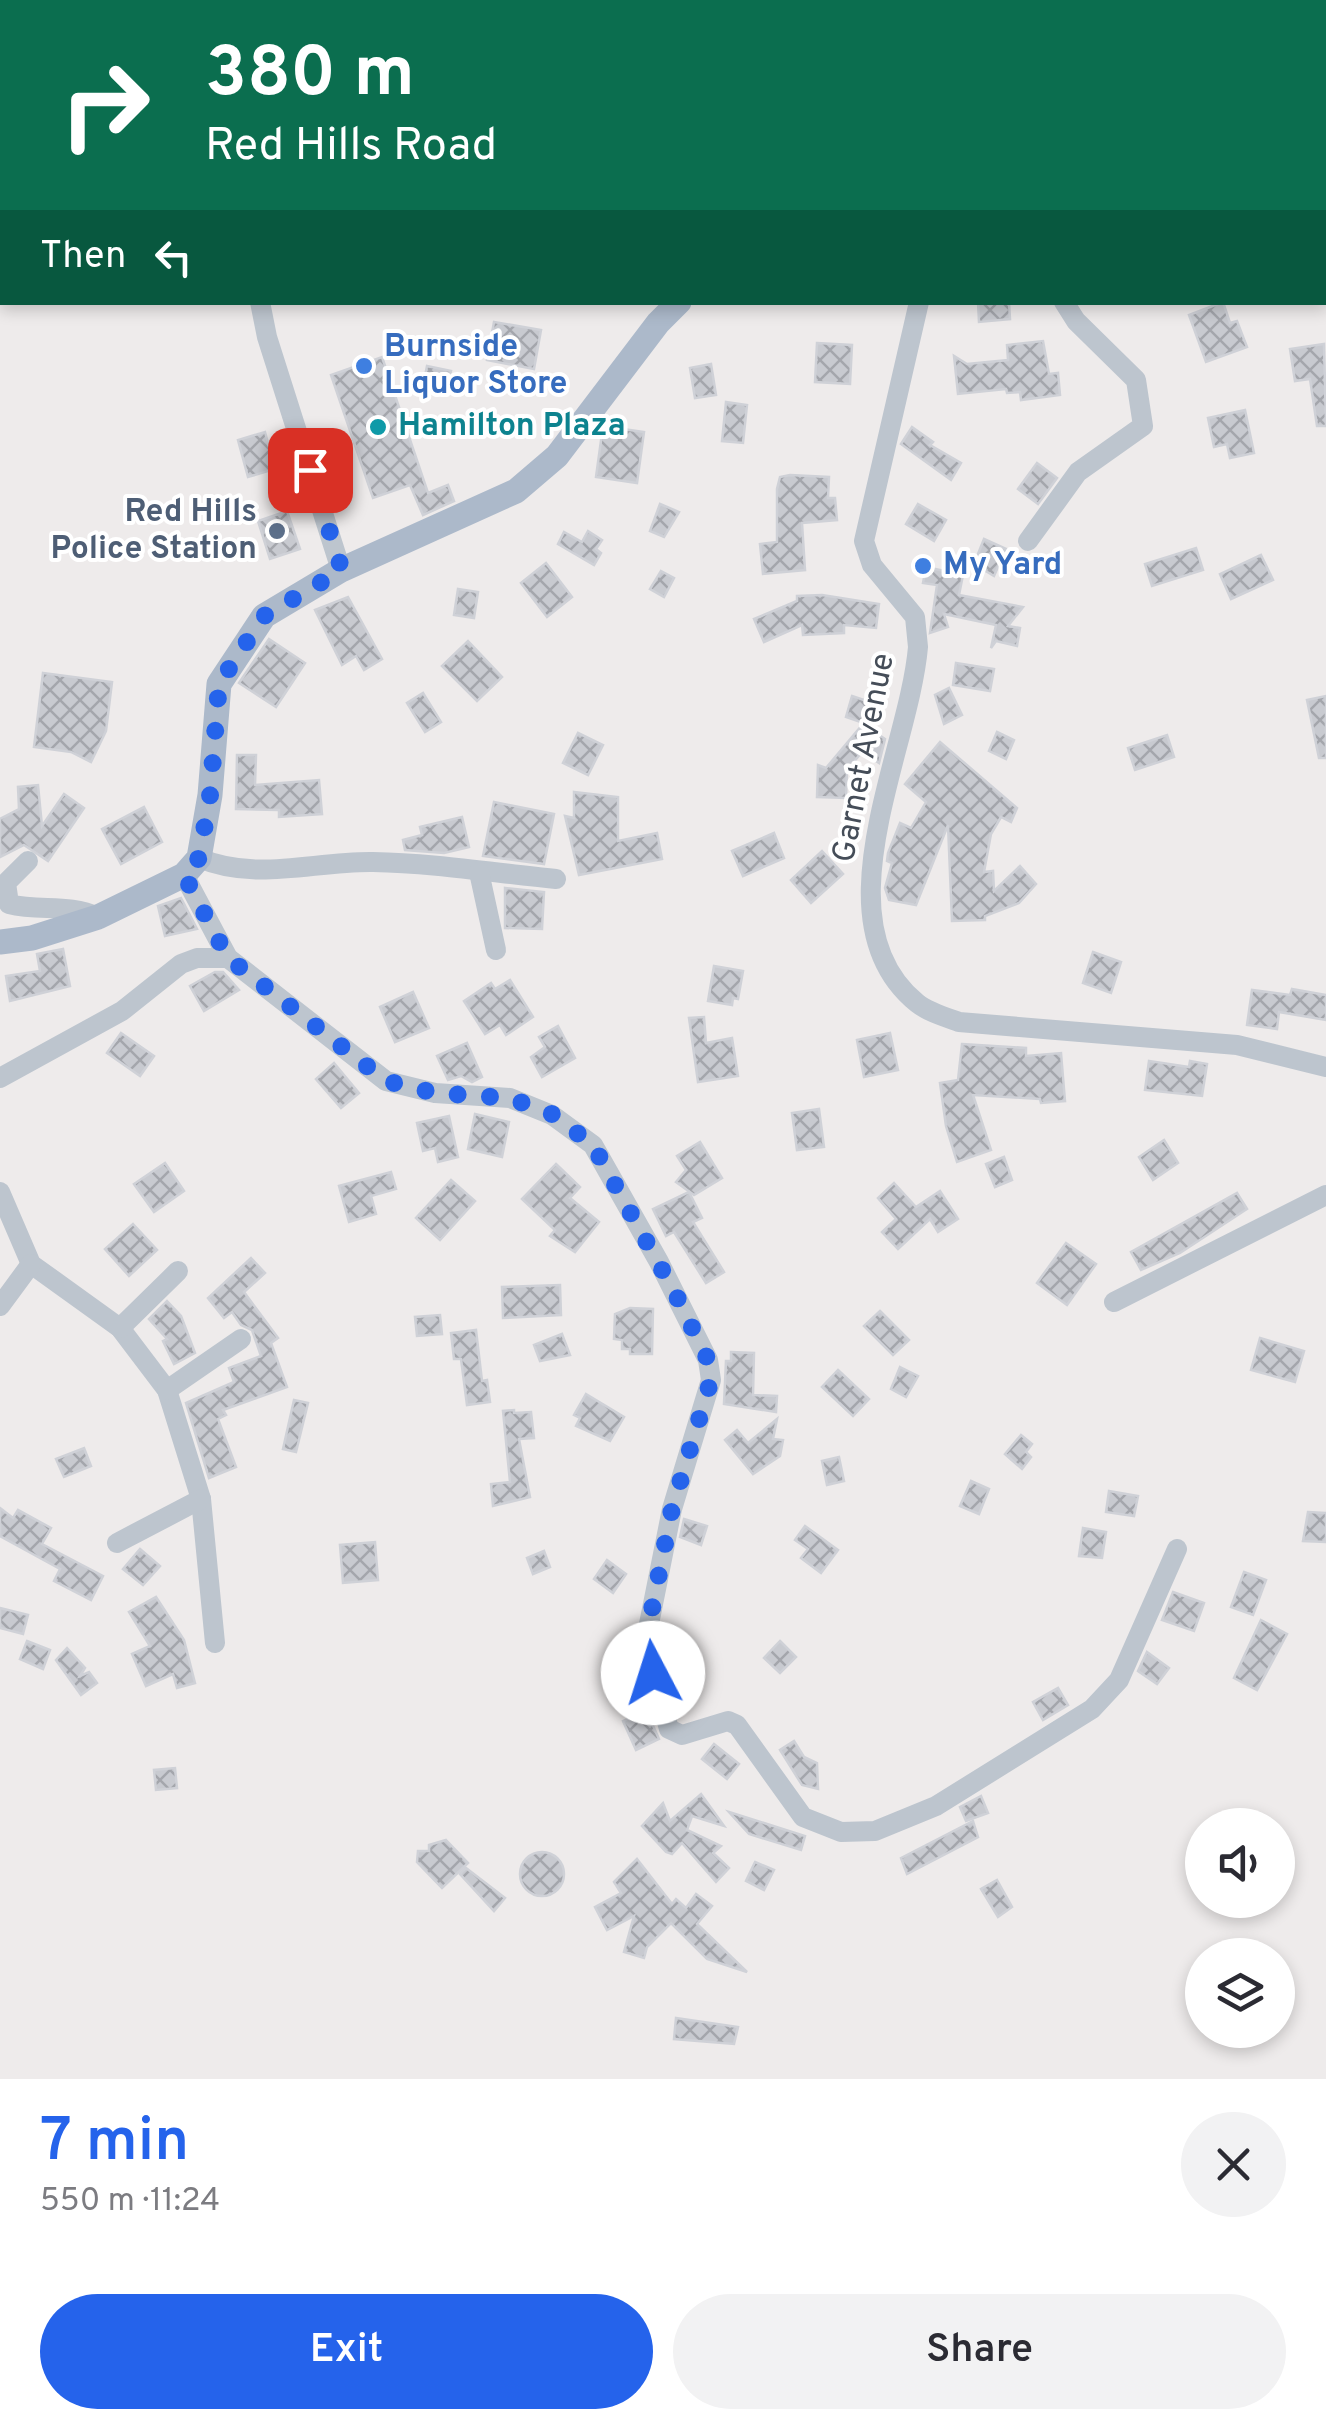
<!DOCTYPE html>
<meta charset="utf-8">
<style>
:root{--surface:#fff;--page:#f2f2f3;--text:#2b2b33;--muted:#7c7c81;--accent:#2563eb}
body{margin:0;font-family:Overpass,sans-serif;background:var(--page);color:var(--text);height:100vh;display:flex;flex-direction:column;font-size:38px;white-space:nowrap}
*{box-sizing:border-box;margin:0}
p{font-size:32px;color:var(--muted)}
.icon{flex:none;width:55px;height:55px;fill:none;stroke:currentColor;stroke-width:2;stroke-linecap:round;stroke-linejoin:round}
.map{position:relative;height:2079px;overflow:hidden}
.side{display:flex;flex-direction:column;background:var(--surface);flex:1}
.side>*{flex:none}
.guide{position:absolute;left:0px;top:0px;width:1328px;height:305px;box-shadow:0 5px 15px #0003;background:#0b6e4f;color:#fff;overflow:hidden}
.controls{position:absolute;left:1185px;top:1808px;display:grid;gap:20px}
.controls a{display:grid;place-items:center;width:110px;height:110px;border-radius:50%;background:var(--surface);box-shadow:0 5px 15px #0003;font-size:50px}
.pin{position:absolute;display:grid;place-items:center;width:85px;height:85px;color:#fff;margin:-42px;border-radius:20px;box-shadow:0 5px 15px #0006}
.me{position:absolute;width:110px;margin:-55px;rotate:355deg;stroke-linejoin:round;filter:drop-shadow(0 0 8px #0008)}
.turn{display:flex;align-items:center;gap:35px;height:210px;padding:0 40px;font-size:45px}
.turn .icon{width:130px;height:130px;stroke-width:2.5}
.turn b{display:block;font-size:70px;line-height:85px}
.then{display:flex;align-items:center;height:95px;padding:0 40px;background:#0003;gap:20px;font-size:38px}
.round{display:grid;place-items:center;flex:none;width:105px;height:105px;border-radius:52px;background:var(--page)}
.head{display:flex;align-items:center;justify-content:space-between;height:170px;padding:0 40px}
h1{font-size:60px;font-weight:600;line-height:75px;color:var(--accent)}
.cta{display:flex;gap:20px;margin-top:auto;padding:20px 40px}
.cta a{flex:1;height:115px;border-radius:60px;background:var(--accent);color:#fff;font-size:40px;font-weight:600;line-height:115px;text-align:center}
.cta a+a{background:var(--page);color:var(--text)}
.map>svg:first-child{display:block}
.building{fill:url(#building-cross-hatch);stroke:#cfd1d7;stroke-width:2.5}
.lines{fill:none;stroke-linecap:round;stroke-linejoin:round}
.minor{stroke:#bdc5ce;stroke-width:20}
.major{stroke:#acb9ca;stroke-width:25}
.route{stroke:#2563eb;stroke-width:18;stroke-dasharray:0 32.4}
.shop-dot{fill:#3f7fe0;stroke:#fff;stroke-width:4}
.culture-dot{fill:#0f9aa8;stroke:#fff;stroke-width:4}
.service-dot{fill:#5c6f8a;stroke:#fff;stroke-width:4}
.labels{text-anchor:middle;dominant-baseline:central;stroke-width:8;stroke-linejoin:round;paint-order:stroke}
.shop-label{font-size:32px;font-weight:bold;fill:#366cbe;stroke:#fff;text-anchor:start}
.culture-label{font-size:32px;font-weight:bold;fill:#0d838f;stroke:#fff;text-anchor:start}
.service-label{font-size:32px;font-weight:bold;fill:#4e5e75;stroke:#fff;text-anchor:end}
.street-label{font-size:32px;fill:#454d58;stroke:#fff}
</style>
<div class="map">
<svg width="1326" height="2079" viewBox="0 0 1326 2079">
<defs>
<pattern id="building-cross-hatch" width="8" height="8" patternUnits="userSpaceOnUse" patternTransform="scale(2.5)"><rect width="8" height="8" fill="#c8cad0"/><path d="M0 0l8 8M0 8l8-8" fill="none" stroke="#a4a6ac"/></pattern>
</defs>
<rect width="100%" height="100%" fill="#eeebeb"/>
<g class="building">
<polygon points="978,302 1009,302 1010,319 979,322"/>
<polygon points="1223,302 1230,323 1237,321 1247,347 1206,362 1189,315"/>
<polygon points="494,322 541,330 534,369 487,360"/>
<polygon points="1043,341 1049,374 1058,373 1060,395 1021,400 1020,392 1007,393 1006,389 958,394 954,356 967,364 1008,360 1007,345"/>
<polygon points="817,343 852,345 850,384 815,382"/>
<polygon points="1324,344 1326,426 1317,426 1310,379 1295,381 1290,349"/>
<polygon points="382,357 428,493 448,485 454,501 423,515 410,485 373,498 331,375"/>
<polygon points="711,364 716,395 695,398 690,368"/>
<polygon points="427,366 451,371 446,391 423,386"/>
<polygon points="726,402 747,405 743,443 722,441"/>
<polygon points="1245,410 1254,453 1230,458 1227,444 1214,447 1208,418"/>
<polygon points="603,426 644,432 637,483 596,477"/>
<polygon points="912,427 933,442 930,445 961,463 951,480 901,444"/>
<polygon points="265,432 275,469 248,477 238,440"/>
<polygon points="1037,463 1057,478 1038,504 1018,489"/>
<polygon points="790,475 829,477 828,498 835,498 837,520 802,523 805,570 763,574 760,544 777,542 777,489 780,477"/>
<polygon points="660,504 679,512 664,537 650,531"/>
<polygon points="918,504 946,520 934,541 906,524"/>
<polygon points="287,511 300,549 270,559 258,521"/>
<polygon points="588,531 602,540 596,549 601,553 594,565 558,544 564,532 582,542"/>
<polygon points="984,539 1006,549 994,576 974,564"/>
<polygon points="1196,548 1203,570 1152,586 1145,564"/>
<polygon points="1261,555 1273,580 1231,599 1220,574"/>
<polygon points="546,563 572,597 547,617 521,583"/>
<polygon points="926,567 963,575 959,595 1023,607 1008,626 1020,628 1017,646 996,641 991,648 996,625 944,614 948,627 930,633 937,585 923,583"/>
<polygon points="661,571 674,578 664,597 650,589"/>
<polygon points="458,589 478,592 474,618 454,615"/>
<polygon points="822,595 879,604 876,628 844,625 844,633 803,635 802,625 764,642 754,619 797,601 797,596"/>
<polygon points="348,597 382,659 364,670 356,656 342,665 315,610"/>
<polygon points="269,639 305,663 276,707 239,683"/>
<polygon points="468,641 502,677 477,701 442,666"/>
<polygon points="956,663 994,669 990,691 953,685"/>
<polygon points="43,673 112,682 106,731 91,762 71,752 34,747"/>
<polygon points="949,688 962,715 944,724 935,695"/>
<polygon points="423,693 441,722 425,732 407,703"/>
<polygon points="852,696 876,704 869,725 846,717"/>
<polygon points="1326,696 1326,758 1319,758 1307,700"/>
<polygon points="863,724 885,739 879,763 862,752 847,770 846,798 817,797 818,765 826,768"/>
<polygon points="997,732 1014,740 1006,759 989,751"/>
<polygon points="578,733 603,745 588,775 563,763"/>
<polygon points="1167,735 1174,757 1135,770 1128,748"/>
<polygon points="940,742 1017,808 1011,822 1001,817 991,834 984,872 993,871 994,891 1020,866 1036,884 1019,903 985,916 985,920 952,921 948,825 916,905 889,900 885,888 892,863 887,861 888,853 900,823 911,828 926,802 905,784"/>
<polygon points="237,755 256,755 255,785 319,780 322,814 279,817 279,810 236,809"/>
<polygon points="38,785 42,826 64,794 84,808 48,861 24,845 0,857 0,819 19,809 18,787"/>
<polygon points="574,792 618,797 618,841 657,833 662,859 579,875 565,816 574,818"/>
<polygon points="494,802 554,814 544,864 483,856"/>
<polygon points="144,807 162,842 121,864 102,829"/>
<polygon points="462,817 469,847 444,853 405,850 403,840 422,835 420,827"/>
<polygon points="774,833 784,858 743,876 732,851"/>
<polygon points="822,851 843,874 811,903 791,880"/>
<polygon points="505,888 544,892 542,929 505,928"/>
<polygon points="181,898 197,929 165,936 158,906"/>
<polygon points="63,949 70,986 10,1001 6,976 40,971 37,954"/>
<polygon points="1093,952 1121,962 1111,993 1083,983"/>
<polygon points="714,966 743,971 738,999 733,998 732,1005 708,1001"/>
<polygon points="215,972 223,972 239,990 204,1011 190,986"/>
<polygon points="510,980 533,1017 506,1035 500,1025 485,1034 464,1001 491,983 495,989"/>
<polygon points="1292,989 1326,995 1326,1020 1279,1012 1277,1029 1247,1025 1252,990 1290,995"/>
<polygon points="413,992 429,1028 395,1042 380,1007"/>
<polygon points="704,1017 706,1043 732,1038 738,1076 698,1082 689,1018"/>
<polygon points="558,1026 575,1058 542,1077 531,1057 545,1047 539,1037"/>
<polygon points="121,1033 154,1056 140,1076 107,1053"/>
<polygon points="890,1033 898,1070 864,1077 857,1040"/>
<polygon points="467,1043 482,1077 472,1082 461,1076 448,1080 437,1056"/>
<polygon points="962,1044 1026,1048 1026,1056 1061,1053 1065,1101 1041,1103 1040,1099 973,1095 991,1150 957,1162 946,1126 940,1083 958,1080"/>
<polygon points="1149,1061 1189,1067 1190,1061 1207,1064 1202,1096 1145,1090"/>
<polygon points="334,1063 359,1093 341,1108 316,1079"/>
<polygon points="819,1109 824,1147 797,1150 792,1113"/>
<polygon points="475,1114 509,1122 502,1157 468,1149"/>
<polygon points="449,1116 458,1157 438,1162 435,1148 423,1151 417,1123"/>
<polygon points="1164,1140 1178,1163 1153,1180 1139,1157"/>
<polygon points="700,1142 722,1178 694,1195 676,1182 686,1170 677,1156"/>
<polygon points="1004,1157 1012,1180 995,1187 986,1164"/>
<polygon points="165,1163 184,1191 154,1212 134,1184"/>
<polygon points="556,1164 580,1187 570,1198 599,1222 575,1252 550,1236 555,1230 522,1199"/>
<polygon points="391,1172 396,1189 371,1196 376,1214 349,1222 339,1186"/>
<polygon points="451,1180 475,1201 440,1240 416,1218"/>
<polygon points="894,1183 916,1207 940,1191 958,1219 938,1232 930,1219 898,1249 882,1232 896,1219 878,1198"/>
<polygon points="689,1192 702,1218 693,1222 724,1272 706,1283 674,1232 666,1236 653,1209"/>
<polygon points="1237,1193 1247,1209 1180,1253 1141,1270 1131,1252"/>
<polygon points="133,1224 157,1250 129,1276 105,1249"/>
<polygon points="1066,1243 1096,1264 1067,1305 1037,1283"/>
<polygon points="251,1258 265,1273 244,1292 278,1338 271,1343 287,1387 223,1410 226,1415 218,1419 236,1467 209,1478 186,1403 234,1382 229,1368 261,1356 252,1330 241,1325 232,1312 224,1318 208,1298"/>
<polygon points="560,1285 561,1315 503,1318 502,1287"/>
<polygon points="167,1301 181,1316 195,1353 174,1364 163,1341 167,1339 149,1319"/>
<polygon points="630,1308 653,1309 652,1354 630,1354 630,1349 622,1349 622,1340 614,1339 615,1314"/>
<polygon points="880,1311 909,1340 893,1355 864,1326"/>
<polygon points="440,1315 442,1334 417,1336 415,1317"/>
<polygon points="476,1330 482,1381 487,1380 490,1402 467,1405 461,1359 454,1359 451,1333"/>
<polygon points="562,1334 570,1355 540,1361 534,1345"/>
<polygon points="1260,1338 1304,1351 1295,1382 1251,1370"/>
<polygon points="731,1352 754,1353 753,1395 777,1396 776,1412 724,1404 726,1361 731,1361"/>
<polygon points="900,1367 918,1376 906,1397 891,1389"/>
<polygon points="838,1370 869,1399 853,1416 822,1387"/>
<polygon points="586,1394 624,1417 610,1441 576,1426 580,1418 574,1415"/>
<polygon points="294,1400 308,1403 296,1452 283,1449"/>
<polygon points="514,1410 514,1413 531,1412 534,1438 519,1439 530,1497 493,1506 491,1484 510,1482 503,1411"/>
<polygon points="777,1419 773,1439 783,1440 780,1456 753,1474 725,1440 737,1430 748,1443"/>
<polygon points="1021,1435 1032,1444 1026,1452 1031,1457 1022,1469 1005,1454"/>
<polygon points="84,1448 91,1466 64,1477 56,1459"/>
<polygon points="839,1457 844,1481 827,1485 822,1461"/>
<polygon points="971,1481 989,1489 979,1514 960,1506"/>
<polygon points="1109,1491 1138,1496 1134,1516 1106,1512"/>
<polygon points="0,1508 13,1518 18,1510 51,1528 42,1544 103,1576 91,1600 54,1581 60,1569 0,1536"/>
<polygon points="1308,1512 1326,1513 1326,1542 1303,1541"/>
<polygon points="684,1519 707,1526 701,1545 680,1537"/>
<polygon points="805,1526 838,1550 821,1573 801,1558 808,1549 795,1540"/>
<polygon points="1083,1528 1106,1532 1102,1558 1079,1556"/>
<polygon points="375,1542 378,1580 343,1583 340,1545"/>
<polygon points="140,1549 160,1566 143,1585 123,1569"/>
<polygon points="544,1551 550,1567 533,1574 527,1558"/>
<polygon points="607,1560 626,1574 613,1593 594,1579"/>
<polygon points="1244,1572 1266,1580 1253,1615 1231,1607"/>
<polygon points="1173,1592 1204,1603 1194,1631 1162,1620"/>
<polygon points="156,1597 184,1640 195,1683 177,1688 173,1674 146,1686 132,1654 150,1646 129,1612"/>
<polygon points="0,1608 28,1615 23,1634 0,1628"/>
<polygon points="1261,1620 1287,1634 1257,1690 1234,1678"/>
<polygon points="27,1641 50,1650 43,1669 20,1659"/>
<polygon points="780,1641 796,1657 780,1673 764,1658"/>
<polygon points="67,1648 85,1668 80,1676 89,1672 97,1683 81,1695 56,1660"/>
<polygon points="1147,1652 1169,1668 1157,1684 1138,1671"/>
<polygon points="1058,1688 1068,1705 1043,1720 1033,1702"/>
<polygon points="646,1710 659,1739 636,1750 623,1721"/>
<polygon points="794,1741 804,1757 817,1763 818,1789 802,1785 780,1750"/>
<polygon points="714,1744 739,1764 727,1779 702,1759"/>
<polygon points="175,1768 177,1788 156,1790 154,1770"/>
<polygon points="701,1794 724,1826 692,1816 687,1830 721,1846 713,1853 729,1868 716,1882 682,1843 672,1854 666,1852 642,1826 663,1803 670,1821"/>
<polygon points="981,1796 988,1813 966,1821 960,1807"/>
<polygon points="729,1812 805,1836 801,1850 749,1834"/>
<polygon points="973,1821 978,1837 907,1874 901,1858"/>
<polygon points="446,1840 468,1863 442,1888 417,1862 418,1851 429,1851 429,1845"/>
<circle cx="542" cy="1874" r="22"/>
<polygon points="637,1859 672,1904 676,1899 686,1908 696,1894 712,1906 697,1924 747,1972 707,1959 671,1923 647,1947 644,1958 624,1952 634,1916 607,1930 595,1907 621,1893 614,1882"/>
<polygon points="755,1862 774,1870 764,1890 746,1881"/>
<polygon points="466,1868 505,1898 494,1911 460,1874"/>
<polygon points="997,1880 1012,1907 998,1917 981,1889"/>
<polygon points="676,2018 738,2027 734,2044 674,2039"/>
</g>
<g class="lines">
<g class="minor">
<polyline points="280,0 280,2"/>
<polyline points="1263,0 1266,2"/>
<polyline points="1325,162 1326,164"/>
<polyline points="260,302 267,337 341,570"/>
<path d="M 919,302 L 864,541 L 872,565 L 915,617 L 918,647 C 909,752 817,922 917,1003 C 928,1012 945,1017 959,1022 L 1237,1045 L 1326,1067"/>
<polyline points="1028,541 1078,472 1143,426 1136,380 1076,321 1064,302"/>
<path d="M 199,858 C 256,882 313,861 373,862 C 434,863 495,873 556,879"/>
<path d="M 28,861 L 6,883 L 9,904 C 41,912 67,903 98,917"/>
<polyline points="479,872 496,950"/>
<polyline points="184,875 228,958 386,1081 435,1093 510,1098 552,1115 593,1145 659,1262 708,1360 711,1380 672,1509 645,1644 669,1729 682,1735 728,1721 737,1725 803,1817 841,1832 875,1831 936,1806 1092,1709 1119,1680 1177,1549"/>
<polyline points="0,1078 122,1011 181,964 197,958 228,958"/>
<polyline points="0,1192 31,1264 120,1328 167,1390 201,1499 215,1643"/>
<polyline points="1114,1302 1326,1195"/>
<polyline points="0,1306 31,1264"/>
<polyline points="120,1328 178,1271"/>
<polyline points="167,1390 241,1339"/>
<polyline points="117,1543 201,1499"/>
</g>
<g class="major">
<polyline points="1098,2 1098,0"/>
<polyline points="0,942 32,938 98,917 184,875 199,858 210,795 219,684 264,616 341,570 516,491 557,456 658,323 679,302"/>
</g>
</g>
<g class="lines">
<polyline class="route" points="310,470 342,570 264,616 219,684 210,796 199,858 184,875 228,958 386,1081 435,1093 510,1098 552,1114 593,1145 676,1295 708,1360 711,1380 672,1509 645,1644 653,1673"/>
</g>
<g class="shop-dot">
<circle cx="364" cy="366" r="10"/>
<circle cx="923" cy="566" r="10"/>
</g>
<circle class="culture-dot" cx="378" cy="427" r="10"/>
<circle class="service-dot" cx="277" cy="531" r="10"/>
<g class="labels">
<g class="shop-label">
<text x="384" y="348">Burnside<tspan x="384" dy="37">Liquor Store</tspan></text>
<text x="943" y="566">My Yard</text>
</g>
<g class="culture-label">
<text x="398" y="427">Hamilton Plaza</text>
</g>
<g class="service-label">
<text x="257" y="513">Red Hills<tspan x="257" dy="37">Police Station</tspan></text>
</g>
<g class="street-label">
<text transform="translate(865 758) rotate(-79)">Garnet Avenue</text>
</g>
</g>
</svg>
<div class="controls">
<a><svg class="icon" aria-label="sound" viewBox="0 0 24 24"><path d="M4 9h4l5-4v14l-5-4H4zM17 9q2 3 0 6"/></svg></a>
<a><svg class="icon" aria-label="layers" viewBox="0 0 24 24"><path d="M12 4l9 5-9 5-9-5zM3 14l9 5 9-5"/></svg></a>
</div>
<div class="pin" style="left:310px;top:470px;background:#d93025"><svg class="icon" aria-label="arrive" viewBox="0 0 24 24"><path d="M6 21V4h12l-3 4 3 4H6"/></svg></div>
<svg class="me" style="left:653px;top:1673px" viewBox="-20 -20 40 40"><circle r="19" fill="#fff"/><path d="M0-13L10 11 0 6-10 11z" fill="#2563eb"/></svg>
<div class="guide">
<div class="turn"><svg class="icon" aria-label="right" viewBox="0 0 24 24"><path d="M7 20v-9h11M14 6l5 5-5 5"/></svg><div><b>380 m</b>Red Hills Road</div></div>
<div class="then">Then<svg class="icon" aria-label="left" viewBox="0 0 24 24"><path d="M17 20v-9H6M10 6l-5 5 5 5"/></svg></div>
</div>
</div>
<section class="side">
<div class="head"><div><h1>7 min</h1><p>550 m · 11:24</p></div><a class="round"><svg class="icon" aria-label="close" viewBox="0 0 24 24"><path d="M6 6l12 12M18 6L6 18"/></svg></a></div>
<div class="cta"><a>Exit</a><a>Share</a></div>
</section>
